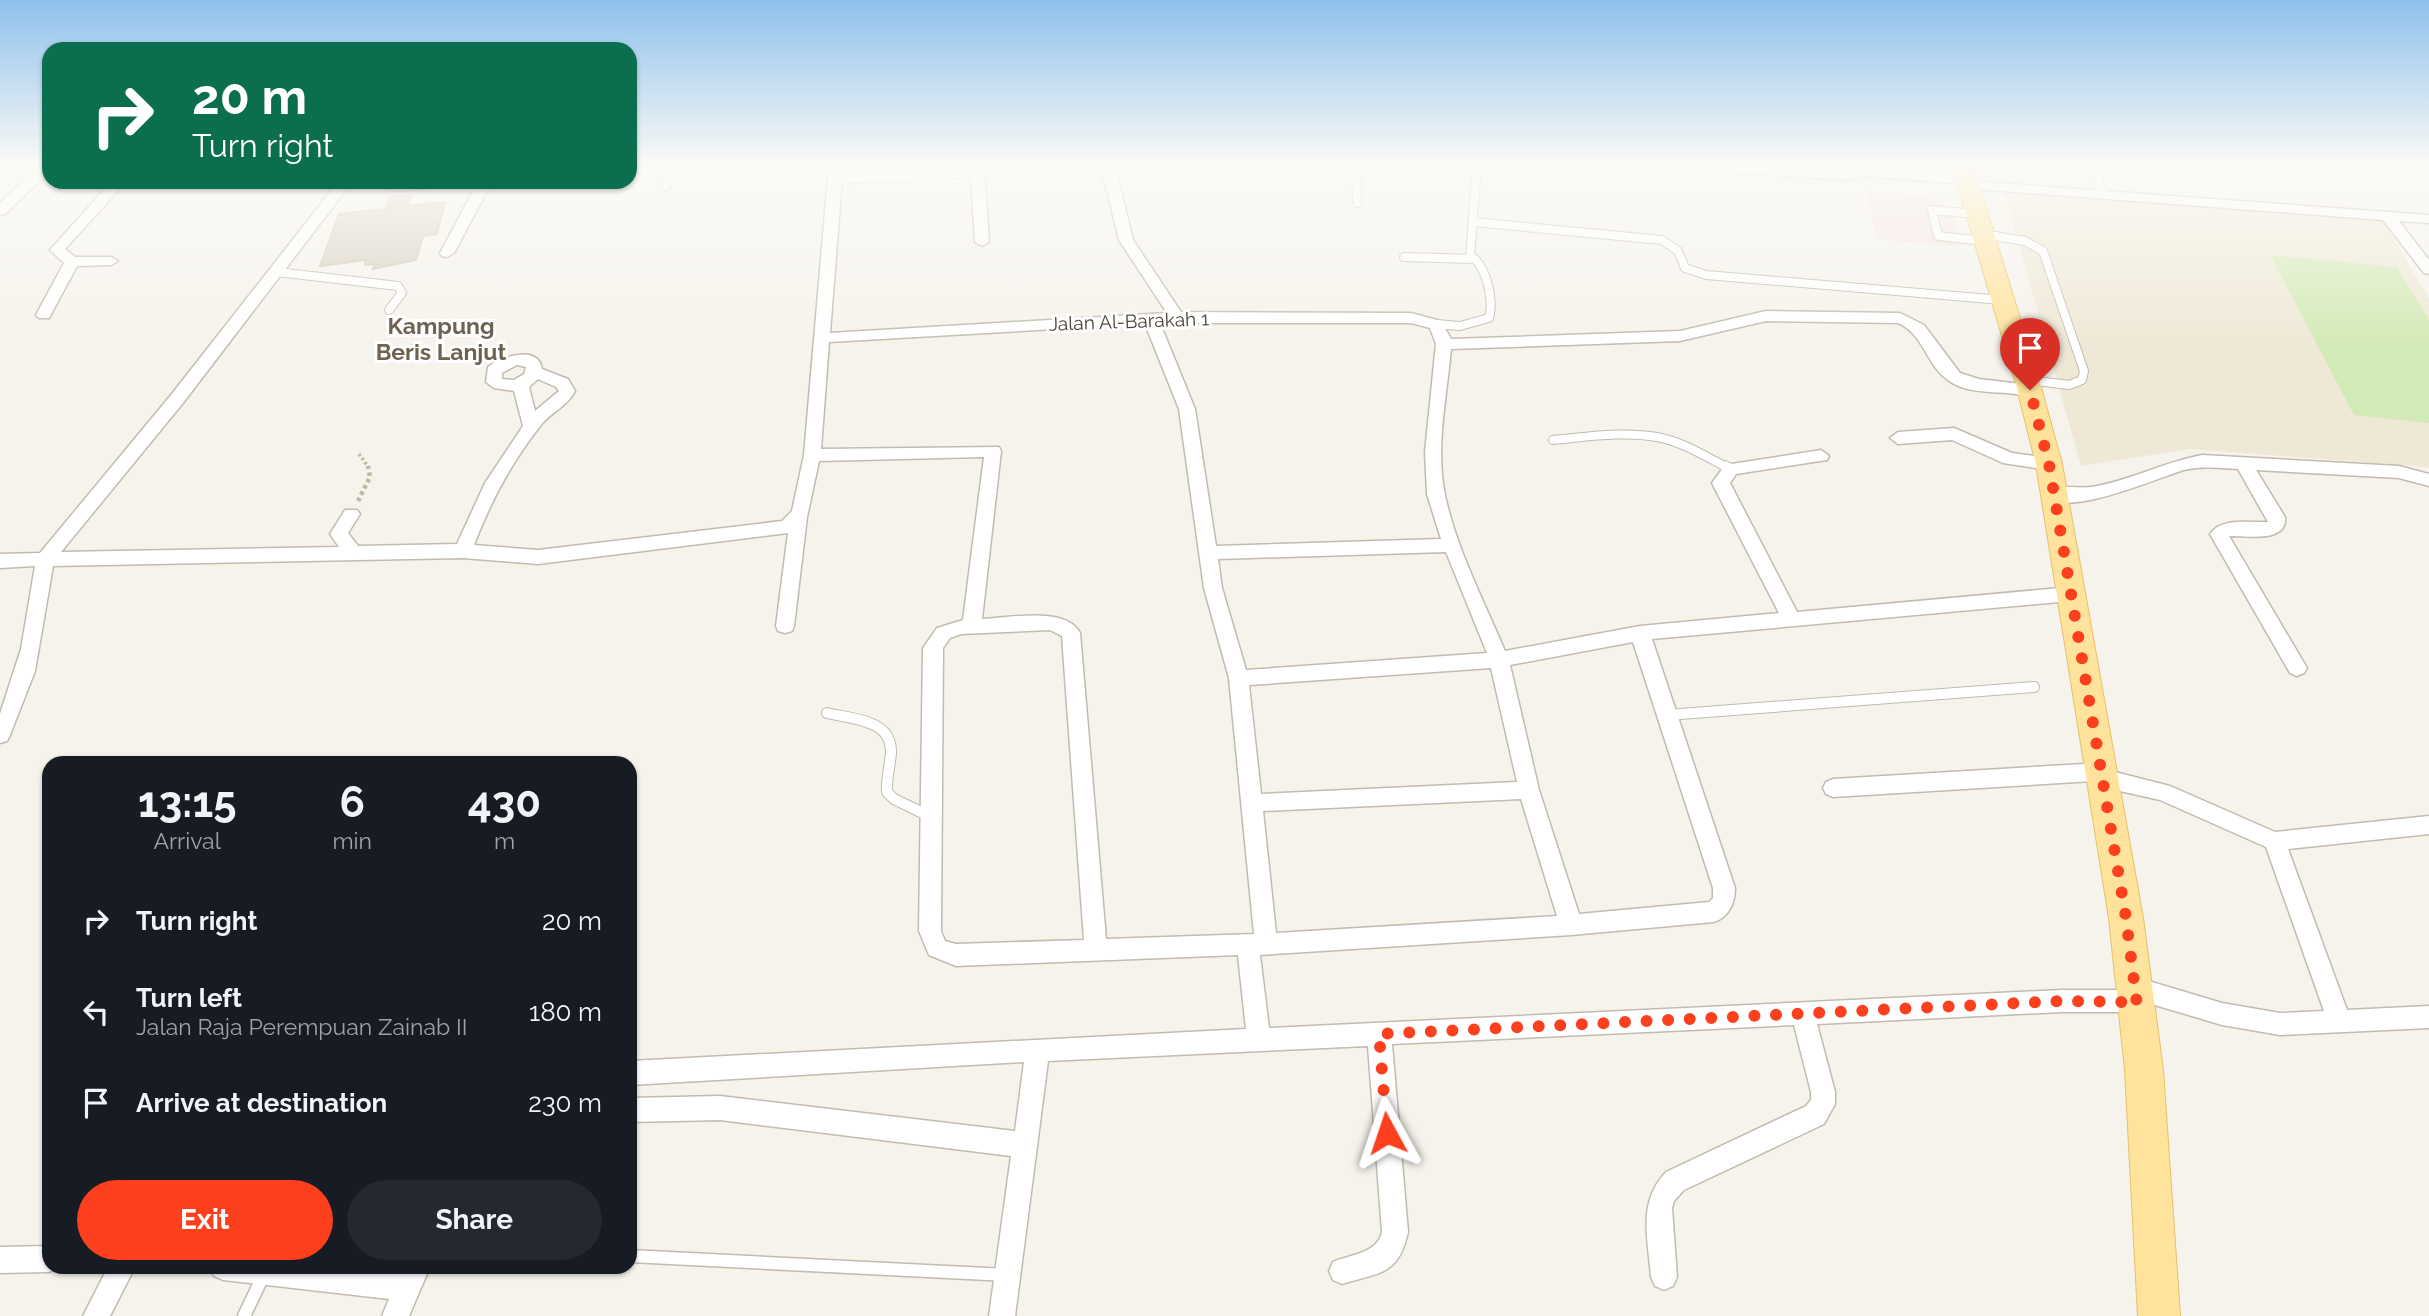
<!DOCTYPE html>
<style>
:root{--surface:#171b24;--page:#242831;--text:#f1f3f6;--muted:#9ea1a6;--accent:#fc3f1d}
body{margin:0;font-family:Raleway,sans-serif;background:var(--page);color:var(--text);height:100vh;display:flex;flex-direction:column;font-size:26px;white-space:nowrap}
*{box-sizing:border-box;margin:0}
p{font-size:23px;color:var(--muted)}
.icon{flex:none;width:38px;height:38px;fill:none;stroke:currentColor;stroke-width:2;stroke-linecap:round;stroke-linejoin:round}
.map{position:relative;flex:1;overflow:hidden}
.panel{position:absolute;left:42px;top:756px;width:595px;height:518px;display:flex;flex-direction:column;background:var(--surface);border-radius:21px;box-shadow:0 2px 5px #0004}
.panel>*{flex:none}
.top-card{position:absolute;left:42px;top:42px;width:595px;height:147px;border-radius:21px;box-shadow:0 2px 5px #0004;background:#0b6e4f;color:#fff;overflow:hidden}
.pin{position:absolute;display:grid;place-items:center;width:60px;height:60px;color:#fff;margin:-72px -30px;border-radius:50% 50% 50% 0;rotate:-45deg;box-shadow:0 0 7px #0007}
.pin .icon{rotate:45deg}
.me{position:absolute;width:77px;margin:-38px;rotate:355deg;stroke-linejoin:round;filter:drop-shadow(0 0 5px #0008)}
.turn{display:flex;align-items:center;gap:24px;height:147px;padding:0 35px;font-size:32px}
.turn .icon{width:91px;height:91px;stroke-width:2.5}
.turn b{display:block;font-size:49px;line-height:60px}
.eta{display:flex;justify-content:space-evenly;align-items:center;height:119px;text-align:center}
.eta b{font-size:42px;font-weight:700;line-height:49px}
.cta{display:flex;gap:14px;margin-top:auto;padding:14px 35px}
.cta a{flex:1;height:80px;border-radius:42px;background:var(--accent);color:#fff;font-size:28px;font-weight:700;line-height:80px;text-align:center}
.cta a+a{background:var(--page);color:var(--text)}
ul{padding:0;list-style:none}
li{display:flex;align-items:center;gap:21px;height:91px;padding:0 35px}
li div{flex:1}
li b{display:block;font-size:26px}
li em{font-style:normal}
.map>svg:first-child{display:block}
.education{fill:#efe8d6}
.medical{fill:#f6e3e0}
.green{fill:#d2eab5}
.building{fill:#d8cfc1;stroke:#d3c7b4;stroke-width:2}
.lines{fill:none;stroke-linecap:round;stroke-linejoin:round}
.service-far2-casing{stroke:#c2bbae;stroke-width:10}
.service-far1-casing{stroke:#c2bbae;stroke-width:12}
.service-casing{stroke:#c2bbae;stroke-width:15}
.minor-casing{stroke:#c2bbae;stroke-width:3}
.tertiary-casing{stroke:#c2bbae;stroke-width:3}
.primary-casing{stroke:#e6c16a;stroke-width:2}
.path-far1{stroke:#c4b79f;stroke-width:3.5;stroke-dasharray:2.5 2.5;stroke-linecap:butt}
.path{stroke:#c4b79f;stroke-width:4.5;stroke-dasharray:3.5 3.5;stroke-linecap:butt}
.service-far2{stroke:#fff;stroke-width:8}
.service-far1{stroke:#fff;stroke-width:10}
.service{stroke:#fff;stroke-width:12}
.minor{fill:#fff;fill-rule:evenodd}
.tertiary{fill:#fff;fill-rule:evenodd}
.primary{fill:#ffe39c;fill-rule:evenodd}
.route{stroke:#fc3f1d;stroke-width:12;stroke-dasharray:0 21.6}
.labels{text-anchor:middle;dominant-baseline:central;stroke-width:6;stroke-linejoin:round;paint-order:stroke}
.street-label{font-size:19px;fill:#4b4439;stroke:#fff}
.quarter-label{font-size:23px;font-weight:bold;fill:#6e6250;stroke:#fff}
</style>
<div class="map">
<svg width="2429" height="1316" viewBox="0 0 2429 1316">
<rect width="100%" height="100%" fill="#f6f3ec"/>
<polygon class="education" points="2004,192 2382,219 2429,299 2429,467 2189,449 2081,466"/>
<polygon class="medical" points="1866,191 1930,197 1951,210 1962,247 1877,239"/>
<polygon class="green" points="2270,255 2397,267 2429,320 2429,423 2354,415"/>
<polygon class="building" points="411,195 407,206 445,202 437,234 423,236 416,260 373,269 375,264 365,265 366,260 320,266 339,214 386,209 390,197"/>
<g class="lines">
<g class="service-far2-casing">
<g id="service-far2">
<polyline points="1356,166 1357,203"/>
<polyline points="2096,166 2102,195"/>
<polyline points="1250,178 1251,166"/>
<polyline points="835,180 977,173"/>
<polyline points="374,182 399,187 451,182"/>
<polyline points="666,187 672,166"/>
<polyline points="1976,214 1932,210 1938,236 1984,241"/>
<polyline points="1473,222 1662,240 1678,251 1685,268 1706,275 2002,300"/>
<polyline points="1983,234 2025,241 2043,251 2084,371 2082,380 2069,385 2029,380"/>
<path d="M 1404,257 L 1475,259 C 1487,271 1494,301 1489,318 L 1460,326 L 1436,324"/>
<polyline points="1470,257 1477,166"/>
<polyline points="277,272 398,286 402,293 389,310"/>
<path d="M 1553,440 C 1587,437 1623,431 1657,437 C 1683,442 1705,456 1728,468"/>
</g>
</g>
<g class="service-far1-casing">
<g id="service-far1">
<polyline points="1725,466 1731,469"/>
<path d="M 827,713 C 852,719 892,719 891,753 C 890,766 886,779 887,792 L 894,799 L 931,817"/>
<polyline points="1667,715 2034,687"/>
</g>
</g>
<g class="service-casing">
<g id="service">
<polyline points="630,1256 1007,1275"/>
<polyline points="244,1316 265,1272"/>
</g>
</g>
<g class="minor-casing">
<g id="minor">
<polygon points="39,166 49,166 49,172 5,214 0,215 0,203"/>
<path d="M 829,166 L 843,166 L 830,333 L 1167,313 L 1119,240 L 1101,166 L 1115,166 L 1133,240 L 1181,312 L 1411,313 L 1441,321 L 1451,339 L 1680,331 L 1766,311 L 1900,313 L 1924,325 L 1960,373 L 1979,379 L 2030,385 L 2038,390 C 2031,399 2018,394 2007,393 C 1989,392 1963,392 1948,380 C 1926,365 1924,334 1898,323 L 1766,321 L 1680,341 L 1451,349 C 1447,396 1435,448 1445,495 C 1456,548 1484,601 1505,651 L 1640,626 L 1779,613 L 1712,483 L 1725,465 L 1821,450 L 1829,456 L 1827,460 L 1736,474 L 1730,483 L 1797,612 L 2071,587 L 2078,589 L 2080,594 L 2078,599 L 2071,601 L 1652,639 L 1735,888 C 1735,903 1729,917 1714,922 L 1571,935 L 1260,955 L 1269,1028 L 2062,990 L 2124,990 L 2127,980 L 2135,977 L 2222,1003 L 2280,1013 L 2324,1011 L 2266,847 L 2160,800 L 2102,787 L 2093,781 L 1833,797 L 1826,794 L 1823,788 L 1826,782 L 1833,779 L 2101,763 L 2108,766 L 2111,771 L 2170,786 L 2275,832 L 2429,816 L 2429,834 L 2288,849 L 2347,1010 L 2429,1006 L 2429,1028 L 2280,1035 L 2222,1025 L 2148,1003 L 2145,1013 L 2137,1016 L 2124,1012 L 2062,1012 L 1817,1024 L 1835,1092 L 1835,1104 L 1824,1124 L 1684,1190 L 1674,1201 L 1672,1208 L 1677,1277 L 1673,1286 L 1664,1290 L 1655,1286 L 1651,1277 C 1648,1238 1637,1203 1666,1172 L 1806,1106 L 1811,1100 L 1811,1092 L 1794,1025 L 1392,1044 L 1408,1232 C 1398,1276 1380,1272 1342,1284 L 1333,1280 L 1329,1271 L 1333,1262 C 1351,1254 1377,1254 1382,1232 L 1368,1046 L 1048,1061 L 1015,1316 L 989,1316 L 1011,1156 L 720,1120 L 630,1122 L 630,1098 L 720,1096 L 1015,1131 L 1024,1062 L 630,1085 L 630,1061 L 1246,1029 L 1238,955 L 956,966 L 929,955 L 919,931 L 923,648 L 937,628 L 963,620 L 984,457 L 819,461 L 807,517 L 794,626 L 792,631 L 785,633 L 778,631 L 776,626 L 788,533 L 538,564 L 463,558 L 53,566 L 35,671 L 10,735 L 7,741 L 0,743 L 0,714 L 21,649 L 35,566 L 0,568 L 0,554 L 40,553 L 171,395 L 338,182 L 352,182 L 183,403 L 61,552 L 339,547 L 330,534 L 345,510 L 357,510 L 360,514 L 348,533 L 358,546 L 457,544 L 485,483 L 523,426 L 514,391 L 494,388 L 486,382 L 488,367 C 501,357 538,344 542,369 L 568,379 L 575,391 C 567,407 551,412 541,425 C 512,461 490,503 474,545 L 538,550 L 782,521 L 792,511 L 804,455 ZM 1160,323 L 1411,323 L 1430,328 L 1436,344 L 1425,452 L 1427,494 L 1441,539 L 1216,546 L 1195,409 ZM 1145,324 L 1179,409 L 1204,588 L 1229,678 L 1254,934 L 1106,939 L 1080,633 C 1066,606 1009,618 982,619 L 1001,451 L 999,447 L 821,449 L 829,342 ZM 517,365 L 526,367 L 524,374 L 514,380 L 502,379 L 502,373 ZM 538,379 L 556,387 L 559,391 L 535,411 L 529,387 ZM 1446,552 L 1487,653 L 1246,670 L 1222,588 L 1218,559 ZM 1050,630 L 1062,636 L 1084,940 L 956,944 L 945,941 L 941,931 L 943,648 L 950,638 L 961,634 ZM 1633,642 L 1713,888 L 1713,898 L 1709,902 L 1579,914 L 1539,790 L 1510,665 ZM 1491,668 L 1517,782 L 1261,794 L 1249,685 ZM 1521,799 L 1557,916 L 1276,933 L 1263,811 Z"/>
<polygon points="970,166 984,166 989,242 982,246 975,242"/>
<polygon points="1968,181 2429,215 2429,223 2399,221 2429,260 2429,274 2424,273 2383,220 1963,188 1961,185"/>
<polygon points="111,182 126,182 65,249 75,257 111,257 118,261 111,265 77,266 49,318 39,318 36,315 64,263 50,250"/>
<polygon points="478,182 492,182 454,253 447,257 442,256 440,253"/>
<polygon points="1954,428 2012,453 2049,458 2058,464 2049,470 2003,463 1952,440 1898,444 1890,438 1898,432"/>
<path d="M 2202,455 L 2399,466 L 2429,474 L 2429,486 L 2399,478 L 2256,470 L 2285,517 C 2288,543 2247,536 2229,536 L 2304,663 L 2307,668 L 2304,673 L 2297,676 L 2290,673 L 2210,534 C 2221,517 2250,523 2268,522 L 2238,469 C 2219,468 2202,466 2184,470 C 2159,477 2062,521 2045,494 C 2053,483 2079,489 2092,487 C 2129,481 2164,462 2202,455 Z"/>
<polygon points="49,1246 49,1267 58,1268 49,1272 0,1273 0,1247"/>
<polygon points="108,1267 135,1267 110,1316 83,1316"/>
<polygon points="210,1267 339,1267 400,1274 404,1267 430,1267 409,1316 382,1316 389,1299 223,1280 214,1276"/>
</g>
</g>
<g class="tertiary-casing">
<g id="tertiary">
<polygon points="0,166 22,166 13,171 0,171"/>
<polygon points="1699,166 1786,166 1847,170 1864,166 1966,174 1975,179 1966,184 1864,176 1847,180 1708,171"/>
</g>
</g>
<g class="primary-casing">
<polygon id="primary" points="1952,166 1973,166 2039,380 2062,464 2143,918 2163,1070 2180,1316 2138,1316 2125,1070 2109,918 2036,464 2015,380"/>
</g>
<polyline class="path-far1" points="359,454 369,468"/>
<polyline class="path" points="358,501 370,477 368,466"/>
<use href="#service-far2" class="service-far2"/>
<use href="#service-far1" class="service-far1"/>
<use href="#service" class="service"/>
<use href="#minor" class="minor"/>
<use href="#tertiary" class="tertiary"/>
<use href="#primary" class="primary"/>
</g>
<linearGradient id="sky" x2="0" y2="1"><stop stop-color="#8fc1ec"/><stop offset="0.47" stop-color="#fbfaf6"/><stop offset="1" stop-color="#fbfaf6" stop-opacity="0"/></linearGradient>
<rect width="2429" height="350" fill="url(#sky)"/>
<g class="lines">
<polyline class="route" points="1387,1133 1379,1034 2062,1001 2124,1002 2137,1005 2126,918 2049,464 2030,390"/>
</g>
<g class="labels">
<g class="street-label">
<text transform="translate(1129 321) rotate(-2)">Jalan Al-Barakah 1</text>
</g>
<g class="quarter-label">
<text x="441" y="325">Kampung<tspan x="441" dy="26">Beris Lanjut</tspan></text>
</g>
</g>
</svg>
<div class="pin" style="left:2030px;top:390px;background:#d93025"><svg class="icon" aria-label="arrive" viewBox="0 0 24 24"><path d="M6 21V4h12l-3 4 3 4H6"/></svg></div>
<svg class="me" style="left:1387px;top:1133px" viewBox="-20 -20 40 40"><path d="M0-17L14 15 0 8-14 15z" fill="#fc3f1d" stroke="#fff" stroke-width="4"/></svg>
<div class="top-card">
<div class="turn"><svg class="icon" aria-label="right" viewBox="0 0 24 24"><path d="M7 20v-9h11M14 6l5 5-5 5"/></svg><div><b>20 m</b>Turn right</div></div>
</div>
<section class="panel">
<div class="eta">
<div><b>13:15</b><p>Arrival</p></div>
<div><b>6</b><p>min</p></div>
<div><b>430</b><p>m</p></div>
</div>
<ul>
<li><svg class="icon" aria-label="right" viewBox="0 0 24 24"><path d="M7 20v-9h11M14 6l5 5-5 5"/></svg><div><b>Turn right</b></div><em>20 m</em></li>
<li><svg class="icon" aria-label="left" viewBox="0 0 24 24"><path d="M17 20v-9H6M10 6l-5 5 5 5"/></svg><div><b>Turn left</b><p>Jalan Raja Perempuan Zainab II</p></div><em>180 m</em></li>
<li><svg class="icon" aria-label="arrive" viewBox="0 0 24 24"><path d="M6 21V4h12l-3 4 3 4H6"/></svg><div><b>Arrive at destination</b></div><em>230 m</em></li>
</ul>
<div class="cta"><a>Exit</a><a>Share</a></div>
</section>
</div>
